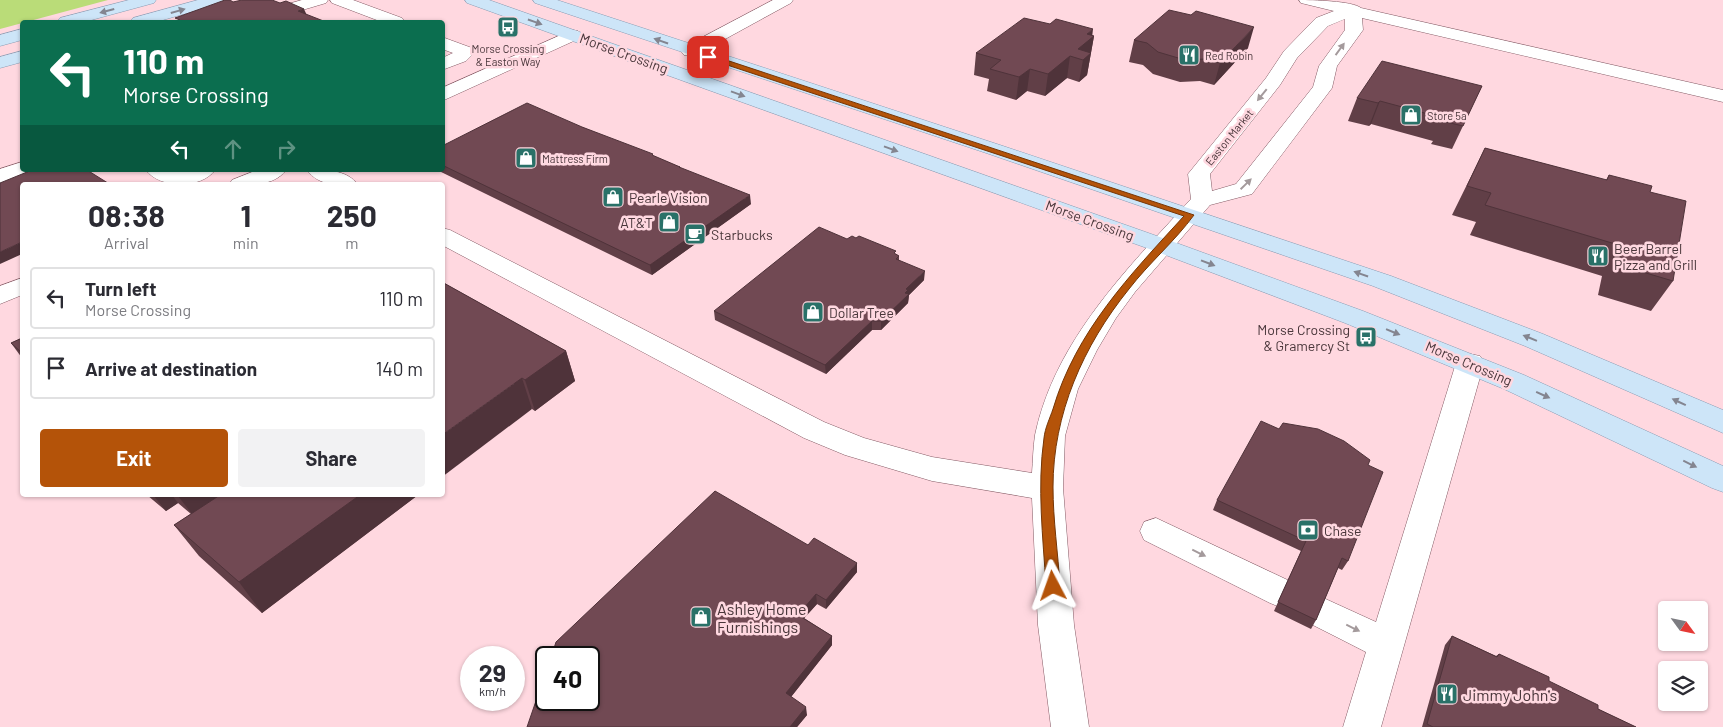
<!DOCTYPE html>
<style>
:root{--surface:#fff;--page:#f2f2f3;--text:#2b2b33;--muted:#7c7c81;--line:#e1e1e2;--accent:#b45309}
body{margin:0;font-family:Barlow,sans-serif;background:var(--page);color:var(--text);height:100vh;display:flex;flex-direction:column;font-size:19px;white-space:nowrap}
*{box-sizing:border-box;margin:0}
p{font-size:16px;color:var(--muted)}
.icon{flex:none;width:28px;height:28px;fill:none;stroke:currentColor;stroke-width:2;stroke-linecap:round;stroke-linejoin:round}
.map{position:relative;flex:1;overflow:hidden}
.sheet{position:absolute;left:20px;top:182px;width:425px;height:315px;display:flex;flex-direction:column;background:var(--surface);border-radius:5px;box-shadow:0 1px 4px #0004}
.sheet>*{flex:none}
.top-card{position:absolute;left:20px;top:20px;width:425px;height:152px;border-radius:5px;box-shadow:0 1px 4px #0004;background:#0b6e4f;color:#fff;overflow:hidden}
.needle{width:32px;rotate:123deg}
.buttons{position:absolute;left:1658px;top:601px;display:grid;gap:10px}
.buttons a{display:grid;place-items:center;width:50px;height:50px;border-radius:5px;background:var(--surface);box-shadow:0 1px 4px #0004;font-size:25px}
.speed{position:absolute;left:460px;top:646px;display:flex;gap:10px;font-size:25px;font-weight:700;text-align:center}
.speed>*{display:grid;place-content:center;width:65px;height:65px;border-radius:50%;background:var(--surface);box-shadow:0 1px 4px #0004;line-height:1}
.speed small{font-size:12px;font-weight:400}
.speed .limit{border:2px solid #111;border-radius:8px;background:#fff;color:#111}
.pin{position:absolute;display:grid;place-items:center;width:42px;height:42px;color:#fff;margin:-21px;border-radius:10px;box-shadow:0 2px 8px #0006}
.me{position:absolute;width:55px;margin:-28px;rotate:356deg;stroke-linejoin:round;filter:drop-shadow(0 0 4px #0008)}
.turn{display:flex;align-items:center;gap:18px;height:105px;padding:0 20px;font-size:22px}
.turn .icon{width:65px;height:65px;stroke-width:2.5}
.turn b{display:block;font-size:35px;line-height:42px}
.lanes{display:flex;align-items:center;height:48px;padding:0 20px;background:#0003;justify-content:center;gap:25px;direction:ltr}
.lanes .off{opacity:.35}
.eta{display:flex;justify-content:space-evenly;align-items:center;height:85px;text-align:center}
.eta b{font-size:30px;font-weight:700;line-height:35px}
.cta{display:flex;gap:10px;margin-top:auto;padding:10px 20px}
.cta a{flex:1;height:58px;border-radius:5px;background:var(--accent);color:#fff;font-size:20px;font-weight:700;line-height:58px;text-align:center}
.cta a+a{background:var(--page);color:var(--text)}
ul{padding:0;list-style:none}
li{display:flex;align-items:center;gap:15px;height:62px;margin:0 10px 8px;padding:0 10px;border:2px solid var(--line);border-radius:5px}
li div{flex:1}
li b{display:block;font-size:19px}
li em{font-style:normal}
.map>svg:first-child{display:block}
.green{fill:#badc78}
.lines{fill:none;stroke-linecap:round;stroke-linejoin:round}
.minor-casing{stroke:#845b65;stroke-width:1}
.major-casing{stroke:#899cb3;stroke-width:1}
.minor{fill:#fff;fill-rule:evenodd}
.major{fill:#cde5f8;fill-rule:evenodd}
.wall{fill:#613f47}
.shaded-wall{fill:#4f333a}
.building{fill:#714953;stroke:#4f333a}
.oneway{fill:#848590}
.oneway2{fill:#a49a9c}
.route{fill:#b45309;stroke:#753606}
.labels{text-anchor:middle;dominant-baseline:central;stroke-width:5;stroke-linejoin:round;paint-order:stroke}
.far-poi-label{font-size:11px;fill:#49363a;stroke:#ffd8e0;text-anchor:start}
.far-street-label{font-size:11px;fill:#49363a;stroke:#ffd8e0}
.street-label{font-size:14px;fill:#49363a;stroke:#ffd8e0}
.poi-label{font-size:14px;fill:#49363a;stroke:#ffd8e0;text-anchor:start}
.near-poi-label{font-size:16px;fill:#49363a;stroke:#ffd8e0;text-anchor:start}
</style>
<div class="map">
<svg width="1723" height="727" viewBox="0 0 1723 727">
<rect width="100%" height="100%" fill="#ffd8e0"/>
<polygon class="green" points="0,0 108,0 0,29"/>
<g class="lines">
<g class="minor-casing">
<g id="minor">
<polygon points="302,0 328,0 326,3 262,22 236,22 239,18"/>
<polygon points="330,0 353,0 402,18 405,22 382,22 332,3"/>
<polygon points="773,0 793,0 791,3 696,55 690,56 684,55 681,51 684,47"/>
<path d="M 1299,0 C 1312,0 1353,1 1361,8 L 1723,90 L 1723,102 L 1362,18 L 1363,30 L 1337,66 L 1332,88 L 1252,194 L 1210,205 L 1135,292 L 1116,318 L 1097,350 L 1078,389 L 1065,436 L 1063,488 L 1074,625 L 1089,727 L 1051,727 L 1038,625 L 1032,498 L 932,481 L 845,455 L 804,438 L 442,245 L 442,228 L 450,230 L 824,422 L 864,438 L 932,457 L 1032,473 C 1033,461 1033,448 1035,435 C 1055,340 1128,268 1191,199 L 1188,174 L 1266,78 L 1284,51 L 1316,18 L 1334,11 L 1301,3 ZM 1345,19 L 1345,30 L 1319,66 L 1313,87 L 1236,184 L 1212,191 L 1210,174 L 1280,85 L 1297,58 L 1328,26 Z"/>
<polygon points="572,30 578,31 581,35 578,39 442,101 442,88"/>
<polygon points="442,37 472,48 475,52 466,61 442,70 442,58 453,53 442,49"/>
<polygon points="22,162 22,170 31,170 30,173 0,184 0,169"/>
<path d="M 146,170 L 180,172 L 215,170 C 202,189 159,189 146,170 Z"/>
<path d="M 257,170 L 286,170 C 274,187 247,185 229,185 L 232,180 Z"/>
<path d="M 307,170 C 325,170 347,169 358,185 C 340,185 319,187 307,170 Z"/>
<polygon points="22,278 22,295 0,304 0,286"/>
<polygon points="1470,354 1480,356 1484,363 1381,727 1343,727 1366,652 1307,622 1301,611 1307,600 1319,596 1376,622 1456,363 1460,356"/>
<polygon points="1156,518 1294,583 1299,593 1294,603 1282,608 1270,603 1144,540 1140,531 1144,522"/>
</g>
</g>
<g class="major-casing">
<g id="major">
<polygon points="129,0 156,0 154,3 84,22 57,22 60,18"/>
<polygon points="198,0 224,0 222,3 156,22 130,22 133,18"/>
<polygon points="465,0 489,0 1171,241 1363,311 1524,375 1723,466 1723,492 1712,488 1504,389 1345,323 1155,251 467,3"/>
<polygon points="533,0 557,0 1003,146 1391,276 1543,334 1723,410 1723,433 1525,346 1373,286 989,154 535,3"/>
<polygon points="22,29 22,40 0,46 0,35"/>
<polygon points="22,51 22,62 0,68 0,57"/>
</g>
</g>
<use href="#minor" class="minor"/>
<use href="#major" class="major"/>
</g>
<g class="wall">
<polygon points="1092,36 1094,36 1087,75 1079,82 1067,78 1045,96 1027,91 1016,100 987,91 989,79 974,75 976,53"/>
<polygon points="1134,40 1248,48 1214,85 1200,81 1180,82 1153,74 1143,65 1129,62"/>
<polygon points="1482,86 1452,149 1431,144 1433,141 1371,124 1369,126 1348,121 1357,98"/>
<polygon points="582,127 680,167 680,168 751,204 652,275 437,170 442,170 442,146"/>
<polygon points="1485,148 1606,180 1609,175 1650,192 1673,281 1651,311 1598,295 1602,276 1470,235 1476,222 1452,215"/>
<polygon points="896,254 899,256 899,260 924,280 909,295 908,303 881,330 872,330 826,374 715,320 714,311"/>
<polygon points="442,282 566,351 575,381 535,411 532,409"/>
<polygon points="22,338 22,358 11,343"/>
<polygon points="1368,465 1348,561 1342,570 1338,568 1316,620 1311,629 1274,611 1301,551 1213,510 1217,500"/>
<polygon points="147,495 418,495 262,613 199,556 174,525 191,514 178,503 166,511"/>
<polygon points="808,545 857,572 826,609 817,604 804,618 832,636 832,645 791,697 807,715 797,727 527,727"/>
<polygon points="1452,636 1496,656 1499,654 1598,709 1636,727 1422,727 1445,645"/>
</g>
<g class="shaded-wall">
<polygon points="304,9 310,22 298,11"/>
<polygon points="1254,27 1248,48 1214,85 1220,63"/>
<polygon points="1093,29 1092,38 1094,36 1087,75 1079,82 1083,60 1078,49 1087,34"/>
<polygon points="1070,56 1067,78 1045,96 1048,74"/>
<polygon points="1030,69 1027,91 1016,100 1019,77"/>
<polygon points="1380,101 1371,124 1369,126 1378,103"/>
<polygon points="750,195 751,204 652,275 650,265"/>
<polygon points="22,242 22,254 0,264 0,252"/>
<polygon points="925,271 924,280 909,295 908,303 881,330 881,321 906,289"/>
<polygon points="872,321 872,330 826,374 825,365"/>
<polygon points="566,351 575,381 535,411 525,380"/>
<polygon points="522,378 532,409 442,477 442,435"/>
<polygon points="153,495 172,495 178,503 166,511"/>
<polygon points="180,495 221,495 192,514 178,496"/>
<polygon points="360,495 418,495 262,613 239,582"/>
<polygon points="857,563 857,572 826,609 826,600"/>
<polygon points="816,594 817,604 799,624 798,615"/>
<polygon points="832,636 832,645 787,702 786,693"/>
<polygon points="806,707 807,715 797,727 790,727"/>
</g>
<g class="building">
<polygon points="225,0 230,0 233,2 242,0 272,0 280,3 286,1 304,9 298,11 326,22 179,22 177,21 180,20 175,18"/>
<polygon points="1169,10 1191,15 1196,11 1254,27 1220,63 1205,59 1185,60 1158,52 1147,43 1134,40"/>
<polygon points="1024,18 1050,24 1056,19 1093,29 1087,34 1094,36 1078,49 1091,53 1083,60 1070,56 1048,74 1030,69 1019,77 990,69 1001,60 976,53"/>
<polygon points="1382,61 1482,86 1463,126 1442,121 1443,118 1380,101 1378,103 1357,98"/>
<polygon points="527,103 582,127 653,154 652,155 680,167 679,167 750,195 650,265 442,165 442,146"/>
<polygon points="1485,148 1607,180 1609,175 1652,186 1650,192 1686,201 1673,281 1619,265 1622,246 1485,205 1491,193 1467,186"/>
<polygon points="32,170 87,170 111,185 22,185 22,242 0,252 0,183"/>
<polygon points="819,227 847,239 852,236 856,238 859,236 896,251 894,253 899,256 896,259 925,271 906,289 908,290 905,293 909,294 881,321 872,321 825,365 714,311"/>
<polygon points="442,282 566,351 525,380 522,378 442,435"/>
<polygon points="22,338 22,353 11,343"/>
<polygon points="1261,421 1279,429 1283,423 1318,429 1344,441 1370,460 1368,465 1383,472 1348,561 1342,558 1316,620 1278,602 1306,541 1217,500"/>
<polygon points="715,491 808,545 814,538 857,563 826,600 816,594 798,615 832,636 786,693 806,707 790,727 527,727 546,672 546,700 589,700 589,658 551,658 556,642"/>
<polygon points="220,495 360,495 239,582 174,525"/>
<polygon points="1452,636 1497,657 1499,654 1549,677 1549,681 1598,705 1598,709 1636,727 1433,727 1427,724"/>
</g>
<defs><path id="oneway-solid" d="M-6-.8H1V-3.2L6.5 0L1 3.2V.8H-6Z" transform="scale(1.25)"/></defs>
<g class="oneway">
<use href="#oneway-solid" transform="translate(107 11) rotate(165)"/>
<use href="#oneway-solid" transform="translate(178 11) rotate(-16)"/>
<use href="#oneway-solid" transform="translate(535 22) rotate(19)"/>
<use href="#oneway-solid" transform="translate(661 41) rotate(-161)"/>
<use href="#oneway-solid" transform="translate(738 94) rotate(20)"/>
<use href="#oneway-solid" transform="translate(891 149) rotate(20)"/>
<use href="#oneway-solid" transform="translate(1208 263) rotate(21)"/>
<use href="#oneway-solid" transform="translate(1361 274) rotate(-161)"/>
<use href="#oneway-solid" transform="translate(1393 332) rotate(22)"/>
<use href="#oneway-solid" transform="translate(1530 338) rotate(-158)"/>
<use href="#oneway-solid" transform="translate(1543 395) rotate(24)"/>
<use href="#oneway-solid" transform="translate(1679 402) rotate(-155)"/>
<use href="#oneway-solid" transform="translate(1690 464) rotate(26)"/>
</g>
<g class="oneway2">
<use href="#oneway-solid" transform="translate(1340 49) rotate(-54)"/>
<use href="#oneway-solid" transform="translate(1262 95) rotate(129)"/>
<use href="#oneway-solid" transform="translate(1246 184) rotate(-44)"/>
<use href="#oneway-solid" transform="translate(1199 553) rotate(26)"/>
<use href="#oneway-solid" transform="translate(1353 628) rotate(26)"/>
</g>
<path class="route" d="M 706,55 L 711,55 L 1194,215 C 1175,241 1149,263 1129,289 C 1083,346 1053,414 1053,487 C 1053,520 1058,553 1060,586 L 1058,590 L 1053,592 L 1048,590 L 1046,586 C 1043,537 1037,487 1044,438 C 1045,428 1050,418 1053,409 C 1076,331 1130,275 1184,216 L 706,58 Z"/>
<defs>
<g id="bus-square" transform="scale(1.125)"><rect x="-9" y="-9" width="18" height="18" rx="4" fill="#297168" stroke="#ffd8e0"/><path d="M-5-6H5V4H4V6H2V4H-2V6H-4V4H-5ZM-3.5-4V0h7V-4ZM-3.5 1.2v1.5H-2V1.2ZM2 1.2v1.5H3.5V1.2Z" fill="#fff"/></g>
<g id="restaurant-square" transform="scale(1.125)"><rect x="-9" y="-9" width="18" height="18" rx="4" fill="#297168" stroke="#ffd8e0"/><path d="M-5-6h1v4h1v-4h1v4h1v-4h1v5L-1.5 .5V6h-2V.5L-5-1ZM5-6V6H3V1.5H1.5Q1.5-4 5-6Z" fill="#fff"/></g>
<g id="shop-square" transform="scale(1.125)"><rect x="-9" y="-9" width="18" height="18" rx="4" fill="#297168" stroke="#ffd8e0"/><path d="M-5-2.5h2.3a2.7 3.5 0 0 1 5.4 0H5L5.5 6h-11ZM-1.5-2.5h3a1.5 2.3 0 0 0-3 0Z" fill="#fff"/></g>
<g id="cafe-square" transform="scale(1.125)"><rect x="-9" y="-9" width="18" height="18" rx="4" fill="#297168" stroke="#ffd8e0"/><path d="M-5.5-4.5H6V0H3Q3 3.5 0 3.5H-2.5Q-5.5 3.5-5.5 0ZM3-3.2v2h1.7v-2ZM-6 4.5H4V6H-6Z" fill="#fff"/></g>
<g id="bank-square" transform="scale(1.125)"><rect x="-9" y="-9" width="18" height="18" rx="4" fill="#297168" stroke="#ffd8e0"/><path d="M-6-4H6V4H-6ZM0-2.3a2.3 2.3 0 1 0 0 4.6a2.3 2.3 0 1 0 0-4.6Z" fill="#fff"/></g>
</defs>
<g fill-rule="evenodd">
<use href="#bus-square" x="508" y="27"/>
<use href="#restaurant-square" x="1189" y="55"/>
<use href="#shop-square" x="1411" y="115"/>
<use href="#shop-square" x="526" y="158"/>
<use href="#shop-square" x="613" y="197"/>
<use href="#shop-square" x="669" y="222"/>
<use href="#cafe-square" x="695" y="234"/>
<use href="#restaurant-square" x="1598" y="256"/>
<use href="#shop-square" x="813" y="312"/>
<use href="#bus-square" x="1366" y="337"/>
<use href="#bank-square" x="1308" y="530"/>
<use href="#shop-square" x="701" y="617"/>
<use href="#restaurant-square" x="1447" y="694"/>
</g>
<g class="labels">
<g class="far-poi-label">
<text x="508" y="48" text-anchor="middle">Morse Crossing<tspan x="508" dy="13">&amp; Easton Way</tspan></text>
<text x="1205" y="55">Red Robin</text>
<text x="1427" y="115">Store 5a</text>
<text x="542" y="158">Mattress Firm</text>
</g>
<g class="far-street-label">
<text transform="translate(1229 137) rotate(-51)">Easton Market</text>
</g>
<g class="street-label">
<text transform="translate(624 53) rotate(20)">Morse Crossing</text>
<text transform="translate(1090 220) rotate(20)">Morse Crossing</text>
<text transform="translate(1469 363) rotate(23)">Morse Crossing</text>
</g>
<g class="poi-label">
<text x="629" y="197">Pearle Vision</text>
<text x="653" y="222" text-anchor="end">AT&amp;T</text>
<text x="711" y="234">Starbucks</text>
<text x="1614" y="248">Beer Barrel<tspan x="1614" dy="16">Pizza and Grill</tspan></text>
<text x="829" y="312">Dollar Tree</text>
<text x="1350" y="329" text-anchor="end">Morse Crossing<tspan x="1350" dy="16">&amp; Gramercy St</tspan></text>
<text x="1324" y="530">Chase</text>
</g>
<g class="near-poi-label">
<text x="717" y="608">Ashley Home<tspan x="717" dy="18">Furnishings</tspan></text>
<text x="1463" y="694">Jimmy John's</text>
</g>
</g>
</svg>
<div class="buttons">
<a><svg class="needle" viewBox="-14 -14 28 28"><path d="M0-13l5 13h-10z" fill="#e53935"/><path d="M0 13l5-13h-10z" fill="#7c7c81"/></svg></a>
<a><svg class="icon" aria-label="layers" viewBox="0 0 24 24"><path d="M12 4l9 5-9 5-9-5zM3 14l9 5 9-5"/></svg></a>
</div>
<div class="speed"><div>29<small>km/h</small></div><div class="limit">40</div></div>
<div class="pin" style="left:708px;top:57px;background:#d93025"><svg class="icon" aria-label="arrive" viewBox="0 0 24 24"><path d="M6 21V4h12l-3 4 3 4H6"/></svg></div>
<svg class="me" style="left:1053px;top:586px" viewBox="-20 -20 40 40"><path d="M0-17L14 15 0 8-14 15z" fill="#b45309" stroke="#fff" stroke-width="4"/></svg>
<div class="top-card">
<div class="turn"><svg class="icon" aria-label="left" viewBox="0 0 24 24"><path d="M17 20v-9H6M10 6l-5 5 5 5"/></svg><div><b>110 m</b>Morse Crossing</div></div>
<div class="lanes"><svg class="icon" aria-label="left" viewBox="0 0 24 24"><path d="M17 20v-9H6M10 6l-5 5 5 5"/></svg><svg class="icon off" aria-label="ahead" viewBox="0 0 24 24"><path d="M12 20V5M6 11l6-6 6 6"/></svg><svg class="icon off" aria-label="right" viewBox="0 0 24 24"><path d="M7 20v-9h11M14 6l5 5-5 5"/></svg></div>
</div>
<section class="sheet">
<div class="eta">
<div><b>08:38</b><p>Arrival</p></div>
<div><b>1</b><p>min</p></div>
<div><b>250</b><p>m</p></div>
</div>
<ul>
<li><svg class="icon" aria-label="left" viewBox="0 0 24 24"><path d="M17 20v-9H6M10 6l-5 5 5 5"/></svg><div><b>Turn left</b><p>Morse Crossing</p></div><em>110 m</em></li>
<li><svg class="icon" aria-label="arrive" viewBox="0 0 24 24"><path d="M6 21V4h12l-3 4 3 4H6"/></svg><div><b>Arrive at destination</b></div><em>140 m</em></li>
</ul>
<div class="cta"><a>Exit</a><a>Share</a></div>
</section>
</div>
